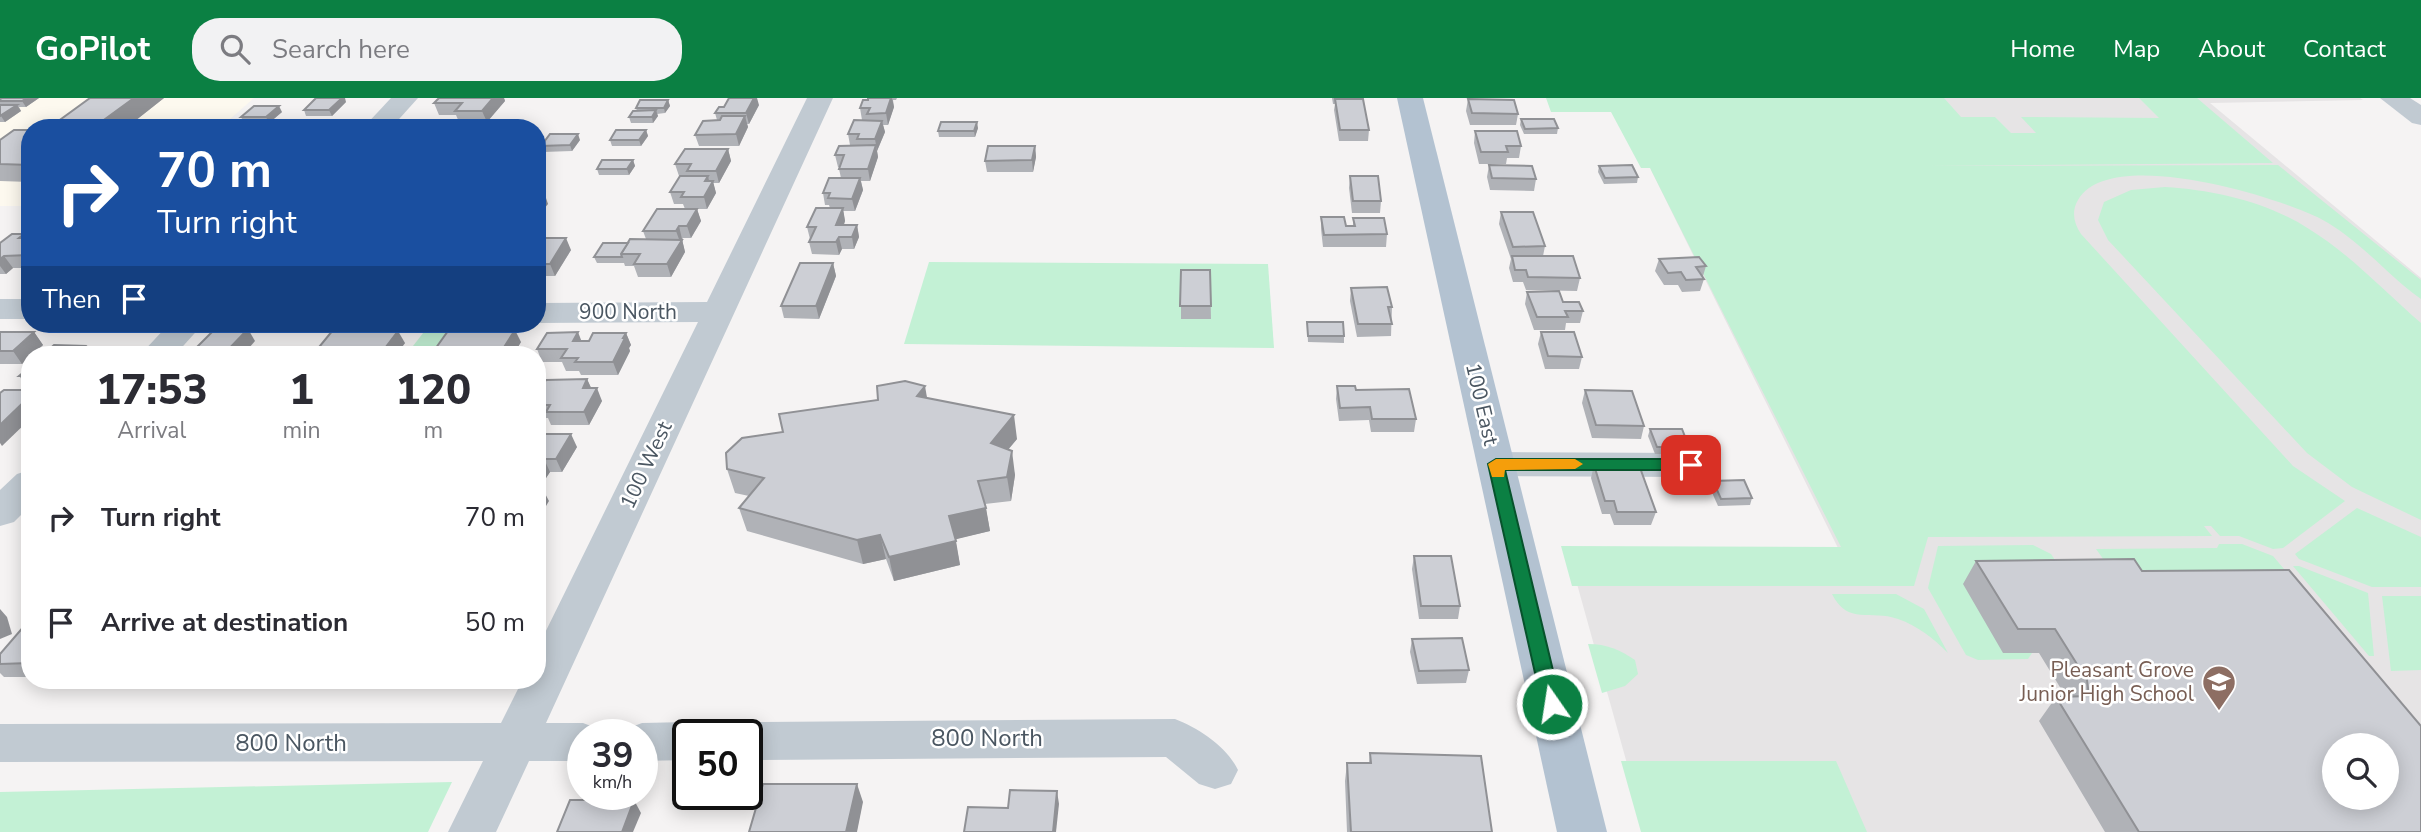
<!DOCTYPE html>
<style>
:root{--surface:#fff;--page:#f2f2f3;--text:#2b2b33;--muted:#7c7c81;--accent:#0b8043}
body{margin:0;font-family:"Nunito Sans",sans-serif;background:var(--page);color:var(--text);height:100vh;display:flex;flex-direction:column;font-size:26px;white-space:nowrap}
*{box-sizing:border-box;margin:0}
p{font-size:23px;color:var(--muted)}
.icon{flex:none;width:38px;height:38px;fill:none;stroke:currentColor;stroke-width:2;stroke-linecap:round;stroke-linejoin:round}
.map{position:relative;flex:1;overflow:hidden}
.drawer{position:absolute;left:21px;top:248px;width:525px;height:343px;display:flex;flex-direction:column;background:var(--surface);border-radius:28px;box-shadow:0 4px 18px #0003}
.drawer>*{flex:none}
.top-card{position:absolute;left:21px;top:21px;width:525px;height:214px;border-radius:28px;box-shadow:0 4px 18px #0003;background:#1a4fa0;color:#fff;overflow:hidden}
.buttons{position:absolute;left:2322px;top:635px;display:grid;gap:14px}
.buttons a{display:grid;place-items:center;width:77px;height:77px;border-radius:50%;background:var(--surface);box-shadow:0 4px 18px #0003;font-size:35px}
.speed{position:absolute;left:567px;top:621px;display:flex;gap:14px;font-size:35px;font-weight:700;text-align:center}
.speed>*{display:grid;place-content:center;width:91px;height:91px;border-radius:50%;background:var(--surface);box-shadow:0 4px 18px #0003;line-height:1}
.speed small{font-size:18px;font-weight:400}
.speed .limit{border:4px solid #111;border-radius:10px;background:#fff;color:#111}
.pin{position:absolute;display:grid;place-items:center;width:60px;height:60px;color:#fff;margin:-30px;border-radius:14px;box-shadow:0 4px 10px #0006}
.me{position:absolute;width:77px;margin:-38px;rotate:347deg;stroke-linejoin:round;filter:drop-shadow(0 0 5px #0008)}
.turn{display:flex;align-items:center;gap:24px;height:147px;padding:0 21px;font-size:32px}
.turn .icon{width:91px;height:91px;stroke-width:2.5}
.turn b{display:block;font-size:49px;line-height:60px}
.then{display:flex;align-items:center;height:66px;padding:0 21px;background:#0003;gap:14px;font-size:26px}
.eta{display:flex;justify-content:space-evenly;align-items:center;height:119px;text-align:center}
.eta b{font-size:42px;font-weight:800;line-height:49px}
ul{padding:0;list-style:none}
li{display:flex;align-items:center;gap:21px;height:105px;padding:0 21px}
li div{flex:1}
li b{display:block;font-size:26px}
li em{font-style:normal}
header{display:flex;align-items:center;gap:42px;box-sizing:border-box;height:98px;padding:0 35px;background:var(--accent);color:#fff}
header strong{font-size:33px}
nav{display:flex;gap:38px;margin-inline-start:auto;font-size:24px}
.search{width:490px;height:63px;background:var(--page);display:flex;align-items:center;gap:18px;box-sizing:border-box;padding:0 24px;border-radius:28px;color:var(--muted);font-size:26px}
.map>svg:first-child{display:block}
.commercial{fill:#fdf9ef}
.education{fill:#e6e4e5;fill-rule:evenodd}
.green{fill:#c3f1d5}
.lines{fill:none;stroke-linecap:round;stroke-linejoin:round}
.minor{fill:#c1cad2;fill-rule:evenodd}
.major{fill:#b3c2d1;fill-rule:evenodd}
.wall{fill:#b0b2b7}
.shaded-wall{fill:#909195}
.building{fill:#cdcfd5;stroke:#909195;stroke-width:2;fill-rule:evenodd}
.route{fill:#0b8043;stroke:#07532c;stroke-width:2}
.slow{fill:#f59e0b}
.labels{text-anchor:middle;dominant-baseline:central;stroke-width:5;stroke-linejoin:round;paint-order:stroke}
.street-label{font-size:21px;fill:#4a5661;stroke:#fff}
.education-label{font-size:21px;fill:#785e54;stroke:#fff;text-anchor:end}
.near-street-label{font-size:24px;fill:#4a5661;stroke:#fff}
</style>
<header>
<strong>GoPilot</strong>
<div class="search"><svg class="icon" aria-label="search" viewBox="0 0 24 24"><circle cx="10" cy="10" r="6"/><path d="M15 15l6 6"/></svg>Search here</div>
<nav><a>Home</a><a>Map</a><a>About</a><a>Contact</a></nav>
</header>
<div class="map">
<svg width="2421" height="734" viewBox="0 0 2421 734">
<rect width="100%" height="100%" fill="#f5f3f3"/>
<polygon class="commercial" points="0,0 254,0 220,30 30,30 30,108 0,108"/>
<path class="education" d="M 1548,0 L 2360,0 L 2363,2 L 2210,5 L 2421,180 L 2421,734 L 1646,734 L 1567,450 L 1838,450 L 1651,72 L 1660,7 L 1550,7 ZM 2334,648 L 2387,648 L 2387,700 L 2334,700 Z"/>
<g class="green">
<path d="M 1546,0 L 1944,0 L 1961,19 L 1995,19 L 2011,35 L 2036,35 L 2021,19 L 2159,20 L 2139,0 L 2197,0 L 2273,65 L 1927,68 L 2278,67 L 2421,182 L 2421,201 C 2387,177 2359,141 2321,121 C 2278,99 2110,47 2078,102 C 2071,114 2074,125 2081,136 L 2293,368 L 2345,403 L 2283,450 L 2273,451 L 2239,438 L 2220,438 L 2211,428 L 2204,428 L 2212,438 L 1928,439 L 1914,488 L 1572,488 L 1561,448 L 1841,449 L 1650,70 L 1641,70 L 1611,14 L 1551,14 Z"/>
<path d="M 2165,89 C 2215,92 2267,104 2309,131 C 2350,156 2385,194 2421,225 L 2421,422 L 2352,389 L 2307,355 L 2108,142 L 2098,122 L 2104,104 L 2131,92 Z"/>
<polygon points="929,164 1268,166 1274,250 904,246"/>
<polygon points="450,229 430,257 406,257 427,230"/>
<polygon points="2357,410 2421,439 2421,489 2372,489 2299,461 2295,456"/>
<polygon points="2219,446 2242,446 2273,458 2352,551 2123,474 2109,469 2096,451 2217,450"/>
<polygon points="2033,447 2051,456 2071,486 2032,555 2028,561 1978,562 1966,557 1928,490 1938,448"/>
<polygon points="2293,468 2299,468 2368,495 2374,558 2369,558"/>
<path d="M 1832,496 L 1896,496 L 1924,511 L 1948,555 C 1933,540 1918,528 1898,521 C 1870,511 1848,528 1832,496 Z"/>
<polygon points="2382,498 2421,498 2421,572 2391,573"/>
<path d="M 1588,546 C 1607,546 1620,552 1635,562 L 1638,576 L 1625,588 L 1602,595 Z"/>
<polygon points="1621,663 1836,663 1867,734 1641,734"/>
<polygon points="452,684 428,734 0,734 0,694"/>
</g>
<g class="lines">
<g class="minor">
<polygon points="391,0 418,0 391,30 363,30"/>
<polygon points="807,0 833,0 546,625 583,625 599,631 602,637 583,637 583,663 529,663 496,734 448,734 483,663 0,664 0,626 501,625 522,583 537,583 537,551 698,224 537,225 537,205 707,204"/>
<polygon points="2380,0 2410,0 2421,7 2421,27 2412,25"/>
<rect x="0" y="201" width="30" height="20"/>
<polygon points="169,226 203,226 175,257 140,257"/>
<polygon points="1496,354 1691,355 1704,358 1709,367 1704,376 1691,379 1496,378 1483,375 1478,366 1483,357"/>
<polygon points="30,372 30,408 14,424 0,428 0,392 17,376"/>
<path d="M 1175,621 C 1199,630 1227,649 1238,672 L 1231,686 L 1215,691 L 1199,686 L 1166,659 L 747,662 L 747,637 L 727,637 L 731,630 L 747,624 Z"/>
<polygon points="688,624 704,630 708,637 688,637 688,662 642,663 642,637 623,637 626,631 642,625"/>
</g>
<polygon class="major" points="1397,0 1423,0 1607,734 1557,734"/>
</g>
<g class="wall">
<polygon points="39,0 26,9 19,9 21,13 5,24 0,24 0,1"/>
<polygon points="90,0 164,0 126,30 60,30 57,24"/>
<polygon points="439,0 504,0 505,3 487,24 459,24 456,17 439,17 434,5"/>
<polygon points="868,0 897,0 896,2 893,2 894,9 888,27 883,27 885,34 877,53 878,59 870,83 861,83 863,92 855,113 843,113 845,123 844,127 857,127 859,139 854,151 842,151 839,157 812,156 809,144 810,141 807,129 830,110 829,107 825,107 823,95 841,80 839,71 840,69 838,69 835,57 858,48 850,47 848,36 869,23 869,22 862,22 860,10"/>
<polygon points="1332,0 1362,0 1369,32 1368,43 1339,43 1334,12 1335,6 1333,6"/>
<polygon points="1468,1 1518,16 1516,27 1470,27 1466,13"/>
<polygon points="668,2 670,8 665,15 657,16 658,18 653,25 631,25 629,19 637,13 636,10"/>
<polygon points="346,4 332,18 306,18 304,12"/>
<polygon points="759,7 749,26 747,26 748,29 739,48 699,48 695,37 717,22 715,15"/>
<polygon points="282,14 269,25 244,25 241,19"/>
<polygon points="1521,21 1558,30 1557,36 1524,36 1520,27"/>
<polygon points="978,30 975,39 939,39 938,33"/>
<polygon points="30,32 30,84 0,83 0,42"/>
<polygon points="646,32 648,38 641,48 612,48 610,42"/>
<polygon points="1475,33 1521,48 1519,60 1507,60 1506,66 1479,66 1474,45"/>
<polygon points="580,42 572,53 543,54 541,48"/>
<polygon points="1035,48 1036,59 1033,74 987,74 985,63"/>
<polygon points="728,51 731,63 719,85 713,85 716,95 707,111 692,111 697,111 701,123 691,140 683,140 682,142 685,154 671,179 638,179 634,168 625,168 624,165 597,165 594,159 628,145 646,141 643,133 685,111 683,106 674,106 670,94 680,78 679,78 675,66"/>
<polygon points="633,62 635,68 629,77 599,77 597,71"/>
<polygon points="1489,67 1536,81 1534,93 1490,92 1487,79"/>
<polygon points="1599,68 1638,79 1637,85 1604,86 1598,74"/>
<polygon points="1350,78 1381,103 1380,115 1352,115 1349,90"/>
<polygon points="1501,114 1545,148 1543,158 1580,180 1577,193 1526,192 1523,184 1513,184 1509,170 1511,161 1499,126"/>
<polygon points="1321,119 1346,128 1353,128 1353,120 1387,136 1386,149 1323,149 1321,131"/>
<polygon points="24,136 27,140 30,140 30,170 13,170 6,176 0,176 0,145"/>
<polygon points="537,144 571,152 555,178 537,178"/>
<polygon points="1659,161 1706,168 1703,178 1704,181 1700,193 1682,194 1678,187 1664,187 1655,173"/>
<polygon points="833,165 836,178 819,221 784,220 781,208"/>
<polygon points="1181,172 1210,172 1211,221 1181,221"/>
<polygon points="1351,190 1392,209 1391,238 1357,239 1350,203"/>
<polygon points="1527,194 1563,204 1583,213 1580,225 1566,225 1565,232 1534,232 1525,206"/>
<polygon points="1307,224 1344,238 1344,245 1308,244"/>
<polygon points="0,234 34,234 43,247 32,257 30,257 30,259 22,266 0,266"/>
<polygon points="1541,234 1582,259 1579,271 1545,271 1538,246"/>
<polygon points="626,235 631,247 629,250 630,253 618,277 581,277 579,273 566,273 562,264 542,264 537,251 581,243 589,243"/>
<polygon points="521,244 513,257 435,257 433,254"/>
<polygon points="405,245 396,257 317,257 315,254"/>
<polygon points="30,269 30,291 19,278"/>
<polygon points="587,281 591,290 602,303 589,327 551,327 548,320 537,320 537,296"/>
<polygon points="1337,288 1356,292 1416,321 1414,334 1371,334 1369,322 1339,323 1336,301"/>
<polygon points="1585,292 1644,328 1641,341 1592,340 1582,305"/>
<polygon points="927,300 1017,341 1008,352 1015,377 1011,403 985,406 990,433 955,441 960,467 894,483 886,461 863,466 747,433 739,410 749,398 735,395 727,371 783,334"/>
<polygon points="1650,331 1689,349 1687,356 1655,356 1648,338"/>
<polygon points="537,336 577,349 562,374 550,374 544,383 537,383"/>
<polygon points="1594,367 1656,414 1651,427 1614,427 1610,416 1602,416 1591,380"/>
<polygon points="1713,383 1752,400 1750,407 1718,408 1710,390"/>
<polygon points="1414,458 1460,508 1458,521 1419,521 1412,471"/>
<polygon points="1976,463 2142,473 2421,734 2105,734 2039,623 2056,599 2066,599 2039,555 2003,555 1963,486"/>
<polygon points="30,527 30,579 4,579 0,575 0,556"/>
<polygon points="1412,541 1469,572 1466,585 1417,586 1410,554"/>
<polygon points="101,583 160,583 158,586 103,585"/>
<polygon points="1370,655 1492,734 1347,734 1345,683 1347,665 1369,665"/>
</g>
<g class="shaded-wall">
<polygon points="27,0 39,0 26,9 22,3"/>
<polygon points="134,0 164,0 126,30 105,30 101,24"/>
<polygon points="342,0 345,0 346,4 332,18 329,12"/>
<polygon points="493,0 504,0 505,3 487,24 482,13"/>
<polygon points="754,0 757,0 759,7 749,26 746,15"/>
<polygon points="891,0 892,0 894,9 888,27 886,15"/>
<polygon points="668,2 670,8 665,15 664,10"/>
<polygon points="17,7 21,13 5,24 1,18"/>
<polygon points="279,8 282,14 269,25 266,19"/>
<polygon points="656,12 658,18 653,25 652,19"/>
<polygon points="745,18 748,29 739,48 736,36"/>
<polygon points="882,23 885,34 877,53 875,41"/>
<polygon points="977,24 978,30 975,39 974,33"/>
<polygon points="646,32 648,38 641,48 639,42"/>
<polygon points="578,36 580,42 572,53 570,47"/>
<polygon points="876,47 878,59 870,83 868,71"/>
<polygon points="1035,48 1036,59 1033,74 1032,62"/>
<polygon points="728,51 731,63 719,85 716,73"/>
<polygon points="633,62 635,68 629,77 627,71"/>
<polygon points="708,78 710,87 713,83 716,95 707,111 704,99 705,83"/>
<polygon points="860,80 863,92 855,113 852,101"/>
<polygon points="544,94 548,106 539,117 537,112 537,102"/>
<polygon points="843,110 845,123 839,139 836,127"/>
<polygon points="697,111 701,123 691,140 687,128"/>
<polygon points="857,127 859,139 854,151 852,139"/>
<polygon points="679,128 685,154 671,179 667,166 680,144 676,133"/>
<polygon points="839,139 842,151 839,157 836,144"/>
<polygon points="566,140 571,152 555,178 550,166"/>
<polygon points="4,158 13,170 6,176 0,168 0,161"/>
<polygon points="833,165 836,178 819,221 816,208"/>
<polygon points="248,231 255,243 243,257 223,257"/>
<polygon points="515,232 521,244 513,257 499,257"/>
<polygon points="398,233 405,245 396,257 383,257 382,254"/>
<polygon points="34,234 43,247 32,257 30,257 30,259 22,266 13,253"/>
<polygon points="578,234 583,247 573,243"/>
<polygon points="626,235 631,247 629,250 630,253 618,277 613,264"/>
<polygon points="85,248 92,257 75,257"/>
<polygon points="587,281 593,294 583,290"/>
<polygon points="925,288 929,311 917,298"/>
<polygon points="597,290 602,303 589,327 584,314"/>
<polygon points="30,298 30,321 2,348 0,345 0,327"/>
<polygon points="1014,317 1017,341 994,368 991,345"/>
<polygon points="571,336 577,349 562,374 556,361"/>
<polygon points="1012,353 1015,377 1011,403 1007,379"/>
<polygon points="544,361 550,374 544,383 538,370"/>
<polygon points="542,390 549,403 537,423 537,399"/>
<polygon points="986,410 990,433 953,442 949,418"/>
<polygon points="880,437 886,461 863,466 857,442"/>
<polygon points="956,443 960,467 894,483 889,459"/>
<polygon points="0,511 7,519 12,536 0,541"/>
<polygon points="857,686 863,704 857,734 846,734"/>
<polygon points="1057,693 1059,706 1056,734 1053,734"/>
<polygon points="634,702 641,715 633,734 622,734"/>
</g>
<g class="building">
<polygon points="2,0 27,0 22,3 0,3 0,1"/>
<polygon points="90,0 134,0 101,24 57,24"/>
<polygon points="316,0 342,0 329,12 304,12"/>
<polygon points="439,0 493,0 482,13 455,13 462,5 434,5"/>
<polygon points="729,0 754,0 746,15 715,15 719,9 724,9"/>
<polygon points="868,0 891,0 886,15 867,16 870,10 860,10 863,2 868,2"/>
<polygon points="1335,1 1363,1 1369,32 1340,32"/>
<polygon points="1468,1 1514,2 1518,16 1472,15"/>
<polygon points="640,2 668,2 664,10 636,10"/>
<polygon points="0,7 17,7 0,18"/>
<polygon points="254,8 279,8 266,19 241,19"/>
<polygon points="656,12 652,19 629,19 633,13"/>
<polygon points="722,18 745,18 736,36 695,37 703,23 720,22"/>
<polygon points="1521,21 1554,21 1558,30 1525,31"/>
<polygon points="854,22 882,23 875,41 857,41 859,36 848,36"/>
<polygon points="941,24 977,24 974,33 938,33"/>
<polygon points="292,25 316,25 311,30 287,30"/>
<polygon points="419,25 445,25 441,30 415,30"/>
<polygon points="14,32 30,32 30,67 0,66 0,42"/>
<polygon points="616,32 646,32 639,42 610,42"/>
<polygon points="1475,33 1517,33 1521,48 1506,48 1508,54 1481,54"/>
<polygon points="550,36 578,36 570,47 541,48"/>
<polygon points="876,47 868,71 839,71 844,57 835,57 839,48"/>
<polygon points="988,48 1035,48 1032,62 985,63"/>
<polygon points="685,51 728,51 716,73 687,73 691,66 675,66"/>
<polygon points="602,62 633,62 627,71 597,71"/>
<polygon points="1489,67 1532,68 1536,81 1492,80"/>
<polygon points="1632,67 1638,79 1605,80 1599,68"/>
<polygon points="680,78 708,78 705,83 713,83 704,99 681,99 684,94 670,94"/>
<polygon points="1350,78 1378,78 1381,103 1353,103"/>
<polygon points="829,80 860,80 852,101 828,100 830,95 823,95"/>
<polygon points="537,94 544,94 537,102"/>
<polygon points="816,110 843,110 836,127 857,127 852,139 839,139 836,144 809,144 816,129 807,129"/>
<polygon points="657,111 697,111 687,128 679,128 676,133 643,133"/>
<polygon points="1501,114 1533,114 1545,148 1513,149"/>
<polygon points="1321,119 1344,119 1346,128 1355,128 1353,120 1384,120 1387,136 1324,137"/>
<polygon points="12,136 24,136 19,140 30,140 30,157 29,157 4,158 0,161 0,145"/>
<polygon points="540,140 566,140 550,166 537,166 537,144"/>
<polygon points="630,141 682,142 667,166 634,166 640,156 621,156"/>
<polygon points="603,145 628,145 621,156 622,159 594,159"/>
<polygon points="1512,158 1573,158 1580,180 1528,179 1526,172 1515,172"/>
<polygon points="1699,159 1706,168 1696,169 1704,181 1686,182 1681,174 1668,175 1659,161"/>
<polygon points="800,165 833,165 816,208 781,208"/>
<polygon points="1181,172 1210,172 1211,208 1180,208"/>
<polygon points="1387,189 1392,209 1388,209 1392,226 1358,226 1351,190"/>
<polygon points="1559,193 1563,204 1579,204 1583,213 1565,213 1568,219 1537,219 1527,194"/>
<polygon points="1307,224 1343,224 1344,238 1308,238"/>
<polygon points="215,231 248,231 223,257 189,257"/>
<polygon points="333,232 398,233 382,254 315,254"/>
<polygon points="515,232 499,257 457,257 459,254 433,254 448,233"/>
<polygon points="0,234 34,234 13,253 0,253"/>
<polygon points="578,234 573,243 589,243 593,235 626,235 623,240 625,240 613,264 575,264 578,260 561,260 567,251 537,251 547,235"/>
<polygon points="1541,234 1574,234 1582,259 1548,258"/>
<polygon points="54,247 85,248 75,257 43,257"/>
<polygon points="30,269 30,278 19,278"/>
<polygon points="587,281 583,290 597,290 584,314 546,314 550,307 537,307 537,296 546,282"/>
<polygon points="905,283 925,288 917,298 1014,317 991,345 1012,353 1007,379 978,383 986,410 949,418 956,443 889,459 880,437 857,442 739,410 764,380 727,371 726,355 742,340 783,334 779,316 878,302 877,288"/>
<polygon points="1337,288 1355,288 1356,292 1409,291 1416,321 1372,321 1370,309 1340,310"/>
<polygon points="4,292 30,292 30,298 0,327 0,295"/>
<polygon points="1585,292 1632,293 1644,328 1596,327"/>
<polygon points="1650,331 1682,331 1689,349 1657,349"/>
<polygon points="537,336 571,336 556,361 544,361 538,370"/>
<polygon points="1594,367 1639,367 1656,414 1617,414 1614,403 1605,403"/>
<polygon points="1744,382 1752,400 1721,401 1713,383"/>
<polygon points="537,389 542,390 537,399"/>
<polygon points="1414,458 1451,458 1460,508 1421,508"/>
<path d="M 2134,461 L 2142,473 L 2289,472 L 2421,628 L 2421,734 L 2139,734 L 2056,599 L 2089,598 L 2087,582 L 2055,531 L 2018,531 L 1976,463 ZM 2334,648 L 2387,648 L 2387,700 L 2334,700 Z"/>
<polygon points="25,527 30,527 30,565 0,566 0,556"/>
<polygon points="1462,540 1469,572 1419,573 1412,541"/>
<polygon points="1370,655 1481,658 1492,734 1351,734 1347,665 1371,665"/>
<polygon points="763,686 857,686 846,734 749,734"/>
<polygon points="1010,692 1057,693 1053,734 964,734 968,709 1008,710"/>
<polygon points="570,702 634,702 622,734 557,734"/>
</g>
<polygon class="route" points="1496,361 1691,361 1699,367 1691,372 1505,372 1561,606 1559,611 1552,613 1545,611 1542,606 1488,366"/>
<polygon class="slow" points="1496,361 1575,361 1583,366 1575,371 1505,372 1504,379 1492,379 1488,366"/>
<defs>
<g id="school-pin" transform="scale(1.75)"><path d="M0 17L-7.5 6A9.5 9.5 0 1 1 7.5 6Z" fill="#8d6e63" stroke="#fff"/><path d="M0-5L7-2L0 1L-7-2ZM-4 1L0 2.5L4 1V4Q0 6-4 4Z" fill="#fff"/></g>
</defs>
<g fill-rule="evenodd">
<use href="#school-pin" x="2219" y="584"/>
</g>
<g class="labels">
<g class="street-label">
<text x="628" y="214">900 North</text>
<text transform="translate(1482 306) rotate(77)">100 East</text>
<text transform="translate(646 367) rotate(-65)">100 West</text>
</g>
<g class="education-label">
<text x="2194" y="572">Pleasant Grove<tspan x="2194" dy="24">Junior High School</tspan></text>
</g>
<g class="near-street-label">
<text x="987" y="640">800 North</text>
<text x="291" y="645">800 North</text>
</g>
</g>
</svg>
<div class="buttons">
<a><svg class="icon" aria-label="search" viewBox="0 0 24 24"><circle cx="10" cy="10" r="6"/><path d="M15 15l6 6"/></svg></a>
</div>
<div class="speed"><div>39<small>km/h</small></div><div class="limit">50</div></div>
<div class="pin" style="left:1691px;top:367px;background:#d93025"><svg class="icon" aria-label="arrive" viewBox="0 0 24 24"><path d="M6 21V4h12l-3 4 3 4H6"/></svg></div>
<svg class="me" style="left:1552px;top:606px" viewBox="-20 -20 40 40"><circle r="17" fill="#0b8043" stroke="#fff" stroke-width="3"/><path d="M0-11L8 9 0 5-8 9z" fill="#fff"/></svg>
<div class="top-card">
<div class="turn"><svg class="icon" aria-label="right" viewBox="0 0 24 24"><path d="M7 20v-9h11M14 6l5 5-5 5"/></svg><div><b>70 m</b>Turn right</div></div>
<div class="then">Then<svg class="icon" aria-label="arrive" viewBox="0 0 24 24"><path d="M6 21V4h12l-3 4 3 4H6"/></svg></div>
</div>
<section class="drawer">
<div class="eta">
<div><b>17:53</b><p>Arrival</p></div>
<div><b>1</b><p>min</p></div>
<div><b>120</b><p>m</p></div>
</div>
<ul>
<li><svg class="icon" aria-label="right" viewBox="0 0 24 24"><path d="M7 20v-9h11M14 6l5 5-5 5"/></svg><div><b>Turn right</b></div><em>70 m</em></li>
<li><svg class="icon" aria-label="arrive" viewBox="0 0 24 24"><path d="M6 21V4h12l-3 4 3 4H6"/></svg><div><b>Arrive at destination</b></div><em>50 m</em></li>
</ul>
</section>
</div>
